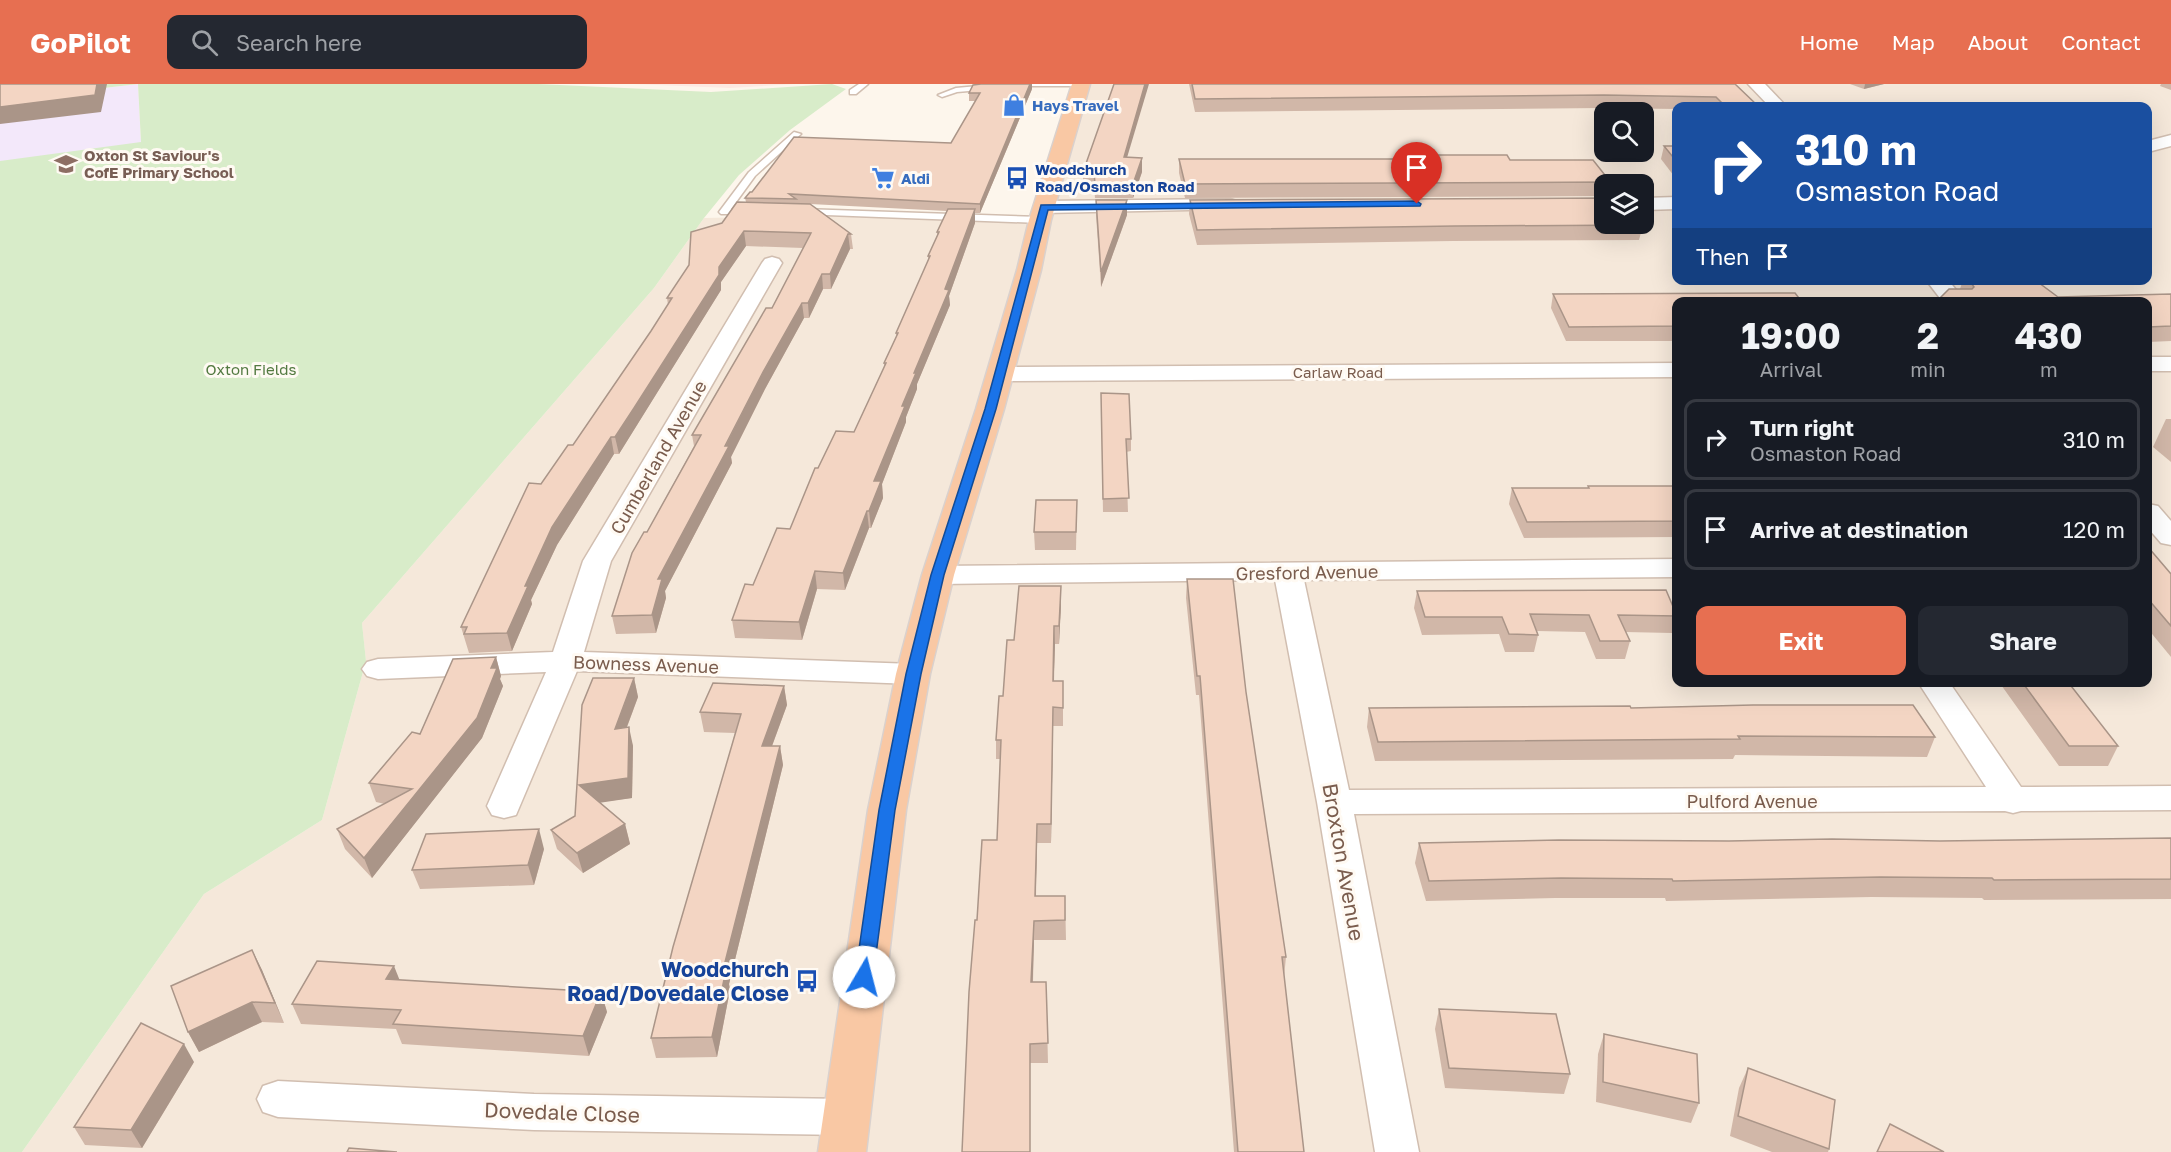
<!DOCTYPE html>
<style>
:root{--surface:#171b24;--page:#242831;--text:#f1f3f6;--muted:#9ea1a6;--line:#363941;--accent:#e76f51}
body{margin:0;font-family:"Golos Text",sans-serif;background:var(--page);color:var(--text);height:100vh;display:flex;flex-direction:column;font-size:22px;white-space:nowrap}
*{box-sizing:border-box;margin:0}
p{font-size:20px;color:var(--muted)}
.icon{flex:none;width:33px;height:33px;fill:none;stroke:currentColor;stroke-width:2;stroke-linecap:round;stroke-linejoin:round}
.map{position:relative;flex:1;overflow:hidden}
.drawer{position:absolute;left:1672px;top:213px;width:480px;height:390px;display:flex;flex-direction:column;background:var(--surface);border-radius:12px;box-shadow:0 6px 24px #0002}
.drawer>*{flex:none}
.hud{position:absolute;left:1672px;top:18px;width:480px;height:183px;border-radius:12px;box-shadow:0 6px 24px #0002;background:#1a4fa0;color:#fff;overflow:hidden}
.controls{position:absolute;left:1594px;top:18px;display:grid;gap:12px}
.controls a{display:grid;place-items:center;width:60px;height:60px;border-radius:12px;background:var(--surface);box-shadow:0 6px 24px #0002;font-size:30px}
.pin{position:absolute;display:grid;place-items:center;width:51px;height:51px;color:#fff;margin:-62px -26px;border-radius:50% 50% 50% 0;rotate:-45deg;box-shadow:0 0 6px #0007}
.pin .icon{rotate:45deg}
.me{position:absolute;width:66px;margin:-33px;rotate:8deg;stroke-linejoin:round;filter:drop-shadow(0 0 4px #0008)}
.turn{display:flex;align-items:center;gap:21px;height:126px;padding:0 24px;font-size:27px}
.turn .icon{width:78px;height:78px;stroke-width:2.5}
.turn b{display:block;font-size:42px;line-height:51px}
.then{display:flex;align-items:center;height:57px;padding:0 24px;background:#0003;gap:12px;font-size:22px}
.eta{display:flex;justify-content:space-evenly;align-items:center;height:102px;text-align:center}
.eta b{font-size:36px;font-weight:700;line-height:42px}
.action{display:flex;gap:12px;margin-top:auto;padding:12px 24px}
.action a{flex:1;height:69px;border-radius:12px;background:var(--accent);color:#fff;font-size:24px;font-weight:700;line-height:69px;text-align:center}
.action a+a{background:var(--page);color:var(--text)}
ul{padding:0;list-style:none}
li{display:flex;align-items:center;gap:18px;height:81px;margin:0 12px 9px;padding:0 12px;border:3px solid var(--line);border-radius:12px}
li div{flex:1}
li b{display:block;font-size:22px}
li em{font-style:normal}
header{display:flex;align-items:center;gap:36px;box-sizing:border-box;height:84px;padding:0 30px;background:var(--accent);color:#fff}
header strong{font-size:28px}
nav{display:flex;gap:33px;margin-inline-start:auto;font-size:21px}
.search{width:420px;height:54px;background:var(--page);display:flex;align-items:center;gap:15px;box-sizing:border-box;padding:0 21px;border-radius:12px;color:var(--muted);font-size:22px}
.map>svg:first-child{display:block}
.residential{fill:#f5e8da;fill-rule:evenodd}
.commercial{fill:#fde8e0}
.education{fill:#f3e8fa}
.green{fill:#d8ecc9}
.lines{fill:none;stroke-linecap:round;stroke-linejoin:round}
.service-casing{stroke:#d1beb0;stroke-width:3}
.minor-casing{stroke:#d1beb0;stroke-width:3}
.trunk-casing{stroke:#dad1cd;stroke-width:3}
.service{fill:#fff;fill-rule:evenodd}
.minor{fill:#fff;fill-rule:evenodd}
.trunk{fill:#f9c8a4;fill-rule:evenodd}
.wall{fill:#d1b7a8}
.shaded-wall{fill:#aa9588}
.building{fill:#f3d5c3;stroke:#aa9588;stroke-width:1.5}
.route{fill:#1a73e8;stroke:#114b97;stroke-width:1.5}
.labels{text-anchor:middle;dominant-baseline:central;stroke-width:6;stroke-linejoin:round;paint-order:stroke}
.far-shop-label{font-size:15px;font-weight:bold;fill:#366cbe;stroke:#fffaf3;text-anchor:start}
.far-education-label{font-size:15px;font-weight:bold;fill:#785e54;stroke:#fffaf3;text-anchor:start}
.far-transit-label{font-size:15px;font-weight:bold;fill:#164399;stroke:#fffaf3;text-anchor:start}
.far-park-label{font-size:15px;fill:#537a41;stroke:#fffaf3}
.far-street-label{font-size:15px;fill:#7a5c4d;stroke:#fffaf3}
.street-label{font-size:18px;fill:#7a5c4d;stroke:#fffaf3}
.near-street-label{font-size:21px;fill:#7a5c4d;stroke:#fffaf3}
.near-transit-label{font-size:21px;font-weight:bold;fill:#164399;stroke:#fffaf3;text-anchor:end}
</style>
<header>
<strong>GoPilot</strong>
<div class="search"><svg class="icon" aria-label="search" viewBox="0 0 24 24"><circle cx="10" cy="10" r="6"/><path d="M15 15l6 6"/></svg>Search here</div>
<nav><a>Home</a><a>Map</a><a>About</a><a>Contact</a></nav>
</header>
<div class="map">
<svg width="2171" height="1068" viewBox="0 0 2171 1068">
<rect width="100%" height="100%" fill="#fdf6ec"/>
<path class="residential" d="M 1072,0 L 2171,0 L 2171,1068 L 22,1068 L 204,810 L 322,736 L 366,577 L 362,539 L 654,204 L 704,134 L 881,130 L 1034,137 ZM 1677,22 L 2148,22 L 2148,196 L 1677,196 ZM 1605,28 L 1644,28 L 1644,68 L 1605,68 ZM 1605,100 L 1644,100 L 1644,140 L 1605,140 ZM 1677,218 L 2148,218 L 2148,598 L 1677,598 Z"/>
<polygon class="commercial" points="632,0 796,0 730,4"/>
<polygon class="education" points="138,0 141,59 0,119 0,16"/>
<polygon class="green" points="0,0 538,0 711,8 832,0 846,5 790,46 739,91 704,134 654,204 362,539 366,577 322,736 204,810 22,1068 0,1068 0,77 141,58 138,0 0,16"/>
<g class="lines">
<g class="service-casing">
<g id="service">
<polygon points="859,0 868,0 856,10 850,10 850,6"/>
<polygon points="1004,0 1085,0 1081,2 1008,2"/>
<polygon points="989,1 993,3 992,5 957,8 942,13 938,11 956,4"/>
<polygon points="794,48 801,50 755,92 731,125 749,125 754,128 752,130 721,130 719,128 749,88"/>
<polygon points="803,125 1040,133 1045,136 1040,139 800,130 798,128"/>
</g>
</g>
<g class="minor-casing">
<g id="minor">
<polygon points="1748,0 1765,0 1786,22 1769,22"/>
<polygon points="2171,51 2171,62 2148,68 2148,57"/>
<polygon points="1677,113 1677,125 1644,126 1644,114"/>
<polygon points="1230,115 1237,117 1240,121 1237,125 1044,129 1037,127 1034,123 1037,119 1044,117"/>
<polygon points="772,173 779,175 782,179 611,477 584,568 913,580 924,583 929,590 924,597 913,600 577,587 516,731 504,734 492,731 487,722 546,588 378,595 367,592 362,585 367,578 378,575 553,568 583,477 762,179 765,175"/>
<polygon points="1926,196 1948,196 1966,218 1943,218"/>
<rect x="2148" y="273" width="23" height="14"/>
<polygon points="1677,279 1677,293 1000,297 992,295 988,290 992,285 1000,283"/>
<polygon points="2148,420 2158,422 2171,437 2171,461 2161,459 2148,444"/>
<polygon points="1677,475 1677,493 1304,496 1349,706 1986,703 1918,598 1949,598 2021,703 2171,702 2171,726 2021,727 2013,729 2005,727 1354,730 1419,1068 1375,1068 1317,718 1275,496 938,500 928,497 924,491 928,485 938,482"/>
<polygon points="278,997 534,1010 847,1015 862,1020 868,1033 862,1046 847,1051 534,1046 278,1033 263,1028 257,1015 263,1002"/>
</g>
</g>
<g class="trunk-casing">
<polygon id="trunk" points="1072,0 1090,0 1051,136 1041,186 1004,325 954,491 930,590 906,726 866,1068 818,1068 868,726 896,590 922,491 976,325 1017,186 1029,136"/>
</g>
<use href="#service" class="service"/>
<use href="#minor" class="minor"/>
<use href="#trunk" class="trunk"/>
</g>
<g class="wall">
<polygon points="1189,0 1735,0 1758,22 1677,22 1677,25 1601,24 1195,28"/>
<polygon points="1850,0 1884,0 1864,5"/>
<polygon points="2161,0 2171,0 2171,6 2160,2"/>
<polygon points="1032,5 980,129 975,129 975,139 949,212 950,221 917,300 917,305 906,333 906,338 882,400 883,414 871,444 869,444 845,506 817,505 802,556 735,554 732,536 753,501 790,445 818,384 854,348 884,283 884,279 896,253 896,249 928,177 928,172 937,152 937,148 947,127 810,120 851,150 853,165 850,165 831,205 823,205 809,234 804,234 765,305 731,373 732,379 665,507 666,514 656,549 616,550 612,532 647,448 694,362 692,351 772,224 803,164 746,162 721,198 721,206 637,341 619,370 614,370 557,461 531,516 532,520 512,567 469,569 461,543 541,400 573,361 651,247 668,221 667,214 722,139 746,118 745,114 752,108 951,59 976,17 969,17 969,9"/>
<polygon points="1664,62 1677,62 1677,96 1661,75"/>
<polygon points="1438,71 1510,76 1593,76 1612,100 1605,100 1605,112 1185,114 1179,89 1179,75 1437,75"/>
<polygon points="1127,73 1142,88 1133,114 1095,114 1094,102 1083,102 1083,88"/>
<polygon points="1096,116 1127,131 1101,203 1096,131"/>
<polygon points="1190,116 1643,141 1639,156 1453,157 1197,161 1189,130"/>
<polygon points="1963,196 2035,196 2058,213 2171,210 2171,257 2148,258 2148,218 1936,218 1960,205"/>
<polygon points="1553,210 1677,218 1677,257 1566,257 1551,224"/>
<polygon points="1101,309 1131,355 1131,367 1126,368 1128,428 1103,428"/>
<polygon points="2166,335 2171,335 2171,378 2153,363"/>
<polygon points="1588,402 1677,402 1677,453 1524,454 1509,420 1512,404 1588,404"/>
<polygon points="1077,416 1076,466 1035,466 1034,448"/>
<polygon points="2148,463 2171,490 2171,573 2148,545"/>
<polygon points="1187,495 1246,608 1286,873 1284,893 1304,1068 1234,1068 1199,611 1196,611 1186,514"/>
<polygon points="1417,507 1677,531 1677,533 1672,549 1625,548 1630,557 1625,575 1596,575 1585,548 1537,547 1538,551 1534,568 1505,568 1499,550 1422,551 1414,524"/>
<polygon points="1061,520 1059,560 1055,560 1054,597 1063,597 1063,642 1053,642 1051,759 1037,759 1036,812 1065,812 1066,856 1034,856 1033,898 1046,898 1048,979 1030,979 977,836 997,756 1000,675 996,675 996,656 1014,556"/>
<polygon points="496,573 501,592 500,595 503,602 482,654 372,794 345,765 337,745 385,720 376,718 369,699 420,650"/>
<polygon points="634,594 638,613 627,643 633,662 632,714 600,718 625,740 630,760 583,789 557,765 551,746 575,732"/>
<polygon points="1999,598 2072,598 2070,602 2118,662 2108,682 2059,682"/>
<polygon points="784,602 787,621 772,662 780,662 783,681 729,900 730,906 717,973 656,974 651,954 735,649 704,648 700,628"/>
<polygon points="1369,624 1631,624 1935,653 1927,673 1735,671 1733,675 1375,677 1367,643"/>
<polygon points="2171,754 2171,815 1984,816 1982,814 1872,813 1666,817 1665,814 1555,814 1426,817 1415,779 1419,759 1940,757"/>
<polygon points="544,765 534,801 420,805 412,786"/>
<polygon points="252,866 262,886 284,939 262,938 199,968 188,948"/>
<polygon points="399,896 601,908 607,928 589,972 402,960 396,945 301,940 292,920"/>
<polygon points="1439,925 1570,990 1564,1010 1445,1004 1435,945"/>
<polygon points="1604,950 1699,1019 1691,1039 1596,1018 1598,970"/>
<polygon points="194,978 142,1064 85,1061 74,1043"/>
<polygon points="1748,984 1829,1065 1828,1068 1772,1068 1730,1052 1739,1004"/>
</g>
<g class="shaded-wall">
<polygon points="97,0 107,0 101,28 0,40 0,23"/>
<polygon points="1030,0 1032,0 1032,5 980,129 980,120"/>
<polygon points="1145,0 1149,0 1123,87 1124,73"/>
<polygon points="1865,0 1884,0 1864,5"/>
<polygon points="1142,74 1142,88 1133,114 1133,100"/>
<polygon points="1127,116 1127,131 1101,203 1101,188"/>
<polygon points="975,125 975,139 949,212 950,221 917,300 917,305 906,333 906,338 882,400 883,414 871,444 869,427 874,397"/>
<polygon points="744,147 746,162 721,198 721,206 619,370 615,353 719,183"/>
<polygon points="848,150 850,165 831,205 830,190"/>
<polygon points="822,190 823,205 809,234 808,219"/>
<polygon points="802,219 804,234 765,305 731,373 732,379 665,507 666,514 656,549 652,531 658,495 763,288"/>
<polygon points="611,353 614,370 557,461 531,516 532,520 512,567 507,549 525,502 552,443"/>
<polygon points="867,427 869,444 845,506 843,489"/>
<polygon points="815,487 817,505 802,556 799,538"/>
<polygon points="1061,502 1061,520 1059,560 1059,542"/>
<polygon points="1054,542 1055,560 1053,615 1053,597"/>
<polygon points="496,573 501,592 500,595 503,602 482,654 372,794 364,774 494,592 491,584"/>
<polygon points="634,594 638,613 619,664 615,645"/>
<polygon points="784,602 787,621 765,681 762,662"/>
<polygon points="1053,623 1053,642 1051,759 1051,740"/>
<polygon points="629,643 633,662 632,714 585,721 579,701"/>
<polygon points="780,662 783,681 729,900 730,906 717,973 712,953 723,886"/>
<polygon points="625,740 630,760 583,789 577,769"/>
<polygon points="1037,740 1037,759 1035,831 1035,812"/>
<polygon points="539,745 544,765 534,801 528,781"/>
<polygon points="1034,837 1034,856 1032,917 1031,898"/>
<polygon points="252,866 262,886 284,939 275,919"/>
<polygon points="394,882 402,902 386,895"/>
<polygon points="601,908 607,928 589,972 583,952"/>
<polygon points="252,918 262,938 199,968 188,948"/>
<polygon points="184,960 194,978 142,1064 131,1046"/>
</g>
<g class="building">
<polygon points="0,0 97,0 95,11 0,23"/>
<polygon points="981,0 1030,0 980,120 789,110 796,115 745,114 750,108 752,108 794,53 951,59 980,9 969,9 973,1"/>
<polygon points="1114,0 1145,0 1124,73 1142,74 1133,100 1095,100 1094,88 1083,88"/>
<polygon points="1192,0 1735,0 1758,22 1725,22 1716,13 1604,11 1195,15"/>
<polygon points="1664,62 1677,62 1677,78"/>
<polygon points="1438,71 1507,71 1510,76 1593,76 1612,100 1610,100 1608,98 1185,100 1179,75 1440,75"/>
<polygon points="1605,114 1605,140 1641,140 1643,141 1455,142 1197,146 1190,116"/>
<polygon points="1096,116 1127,116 1101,188"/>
<polygon points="737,118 810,120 851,150 848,150 830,190 822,190 808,219 802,219 763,288 725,362 729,362 658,495 662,495 652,531 612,532 632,469 644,448 647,448 701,351 692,351 766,224 772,224 811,149 744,147 719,183 719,191 634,324 615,353 611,353 552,443 525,502 528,502 507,549 464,550 467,543 461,543 529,399 541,400 568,361 573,361 651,247 672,214 667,214 689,181 691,148 722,139"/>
<polygon points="948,125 975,125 945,205 949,206 914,289 916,289 902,322 905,322 874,397 881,397 869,427 867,427 843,489 815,487 799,538 732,536 745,500 753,501 777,444 790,445 815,384 818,384 836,347 854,348 886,279 884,279 898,249 896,249 930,172 928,172 939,148 937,148"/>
<polygon points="1969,196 2035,196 2058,213 2171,210 2171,242 2148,243 2148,218 1936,218 1949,205 1972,205 1974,203"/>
<polygon points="1795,209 1802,218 1677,218 1677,242 1569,243 1553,210"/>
<polygon points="1101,309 1129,310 1131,355 1126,355 1129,414 1103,415"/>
<polygon points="1588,402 1677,402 1677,437 1527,438 1512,404 1589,404"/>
<polygon points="1036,416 1077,416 1076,448 1034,448"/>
<polygon points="2148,463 2171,490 2171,542 2148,515"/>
<polygon points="1187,495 1233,495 1246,608 1286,873 1282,873 1304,1068 1238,1068 1200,592 1197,592"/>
<polygon points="1019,502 1061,502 1059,542 1054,542 1053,597 1063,597 1063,624 1053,623 1051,740 1037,740 1035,812 1065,812 1065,836 1034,837 1031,898 1046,898 1048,959 1030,960 1030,1068 962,1068 969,908 975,836 977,836 982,756 997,756 1001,656 996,656 999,612 1003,612 1007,556 1014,556"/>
<polygon points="1666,506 1677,532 1618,531 1630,557 1600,557 1589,531 1530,530 1538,551 1509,550 1502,533 1425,533 1417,507"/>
<polygon points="496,573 491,584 497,584 477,634 364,774 337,745 412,705 369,699 412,648 420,650 453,575"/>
<polygon points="593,594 634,594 615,645 629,643 628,694 579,701 625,740 577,769 551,746 575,732 582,621"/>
<polygon points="2022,598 2068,598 2118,662 2069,662"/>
<polygon points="713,599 784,602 762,662 780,662 723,886 726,886 712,953 651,954 673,863 741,630 700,628"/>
<polygon points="1753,621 1913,621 1935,653 1738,652 1740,655 1378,658 1369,624 1630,622 1631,624"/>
<polygon points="539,745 528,781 412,786 426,750"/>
<polygon points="2171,754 2171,795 1994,796 1992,794 1880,793 1673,797 1672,795 1561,794 1429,797 1419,759 1559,756 1729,757 1832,755 1940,757"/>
<polygon points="252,866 275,919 252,918 188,948 171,902"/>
<polygon points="317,877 394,882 386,895 601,908 583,952 393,940 401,926 292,920"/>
<polygon points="1439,925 1556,930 1570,990 1449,984"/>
<polygon points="141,939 184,960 131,1046 74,1043"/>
<polygon points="1604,950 1697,970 1699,1019 1603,998"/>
<polygon points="1748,984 1835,1016 1829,1065 1738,1032"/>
<polygon points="1890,1040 1944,1068 1877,1068"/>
<polygon points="349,1064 397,1068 347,1068"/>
</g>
<polygon class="route" points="1417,117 1421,120 1420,122 1048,126 996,325 944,491 921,590 895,726 873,893 871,898 864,900 858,898 855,893 879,726 906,590 931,491 985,325 1041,121"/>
<defs>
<g id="shop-bare" transform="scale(1.8)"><path d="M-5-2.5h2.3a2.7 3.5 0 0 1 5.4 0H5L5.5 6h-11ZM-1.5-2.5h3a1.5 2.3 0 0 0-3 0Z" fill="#3f7fe0" stroke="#fffaf3" stroke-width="2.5" paint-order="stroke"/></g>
<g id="school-bare" transform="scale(1.8)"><path d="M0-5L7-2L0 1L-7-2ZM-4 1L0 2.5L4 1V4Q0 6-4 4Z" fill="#8d6e63" stroke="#fffaf3" stroke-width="2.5" paint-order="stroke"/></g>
<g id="supermarket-bare" transform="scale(1.8)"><path d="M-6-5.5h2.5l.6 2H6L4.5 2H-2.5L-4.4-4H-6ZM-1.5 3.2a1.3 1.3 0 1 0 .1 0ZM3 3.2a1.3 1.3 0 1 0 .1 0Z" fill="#3f7fe0" stroke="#fffaf3" stroke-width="2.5" paint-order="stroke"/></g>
<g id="bus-bare" transform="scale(1.8)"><path d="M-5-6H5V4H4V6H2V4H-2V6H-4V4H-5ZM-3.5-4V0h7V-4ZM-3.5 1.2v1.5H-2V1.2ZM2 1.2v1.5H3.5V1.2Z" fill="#1a4fb4" stroke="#fffaf3" stroke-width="2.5" paint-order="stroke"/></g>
</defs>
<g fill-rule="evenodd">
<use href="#shop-bare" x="1014" y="21"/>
<use href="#school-bare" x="66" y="80"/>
<use href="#supermarket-bare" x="883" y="94"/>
<use href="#bus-bare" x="1017" y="94"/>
<use href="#bus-bare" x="807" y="897"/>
</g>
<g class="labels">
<g class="far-shop-label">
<text x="1032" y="21">Hays Travel</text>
<text x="901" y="94">Aldi</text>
</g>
<g class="far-education-label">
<text x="84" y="71">Oxton St Saviour's<tspan x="84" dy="17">CofE Primary School</tspan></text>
</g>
<g class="far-transit-label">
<text x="1035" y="85">Woodchurch<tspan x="1035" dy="17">Road/Osmaston Road</tspan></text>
</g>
<g class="far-park-label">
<text x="251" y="285">Oxton Fields</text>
</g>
<g class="far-street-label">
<text x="1338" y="288">Carlaw Road</text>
</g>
<g class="street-label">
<text transform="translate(658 373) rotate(-60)">Cumberland Avenue</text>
<text transform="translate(1307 488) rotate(-1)">Gresford Avenue</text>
<text transform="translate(646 580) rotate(2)">Bowness Avenue</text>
<text x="1752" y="717">Pulford Avenue</text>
</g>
<g class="near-street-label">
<text transform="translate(1344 778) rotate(80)">Broxton Avenue</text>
<text transform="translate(562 1028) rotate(2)">Dovedale Close</text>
</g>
<g class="near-transit-label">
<text x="789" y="885">Woodchurch<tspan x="789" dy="24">Road/Dovedale Close</tspan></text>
</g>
</g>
</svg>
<div class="controls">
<a><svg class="icon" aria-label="search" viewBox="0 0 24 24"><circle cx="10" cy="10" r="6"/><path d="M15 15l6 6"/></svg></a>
<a><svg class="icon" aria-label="layers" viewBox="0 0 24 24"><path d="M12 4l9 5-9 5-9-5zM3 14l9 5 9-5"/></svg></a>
</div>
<div class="pin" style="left:1417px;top:120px;background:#d93025"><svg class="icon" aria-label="arrive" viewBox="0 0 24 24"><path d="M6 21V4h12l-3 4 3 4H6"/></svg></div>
<svg class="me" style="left:864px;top:893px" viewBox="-20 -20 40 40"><circle r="19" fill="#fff"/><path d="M0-13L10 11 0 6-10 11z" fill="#1a73e8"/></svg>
<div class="hud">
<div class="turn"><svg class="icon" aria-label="right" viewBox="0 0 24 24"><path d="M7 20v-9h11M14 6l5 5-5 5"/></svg><div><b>310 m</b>Osmaston Road</div></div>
<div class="then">Then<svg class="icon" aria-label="arrive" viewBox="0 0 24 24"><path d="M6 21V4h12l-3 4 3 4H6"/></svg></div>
</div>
<section class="drawer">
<div class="eta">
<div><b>19:00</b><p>Arrival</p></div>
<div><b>2</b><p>min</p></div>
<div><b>430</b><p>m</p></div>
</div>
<ul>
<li><svg class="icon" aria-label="right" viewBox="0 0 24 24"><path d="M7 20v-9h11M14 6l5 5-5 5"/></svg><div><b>Turn right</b><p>Osmaston Road</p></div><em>310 m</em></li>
<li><svg class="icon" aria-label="arrive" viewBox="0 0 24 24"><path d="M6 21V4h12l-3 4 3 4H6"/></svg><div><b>Arrive at destination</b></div><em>120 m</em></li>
</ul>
<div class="action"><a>Exit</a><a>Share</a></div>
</section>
</div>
